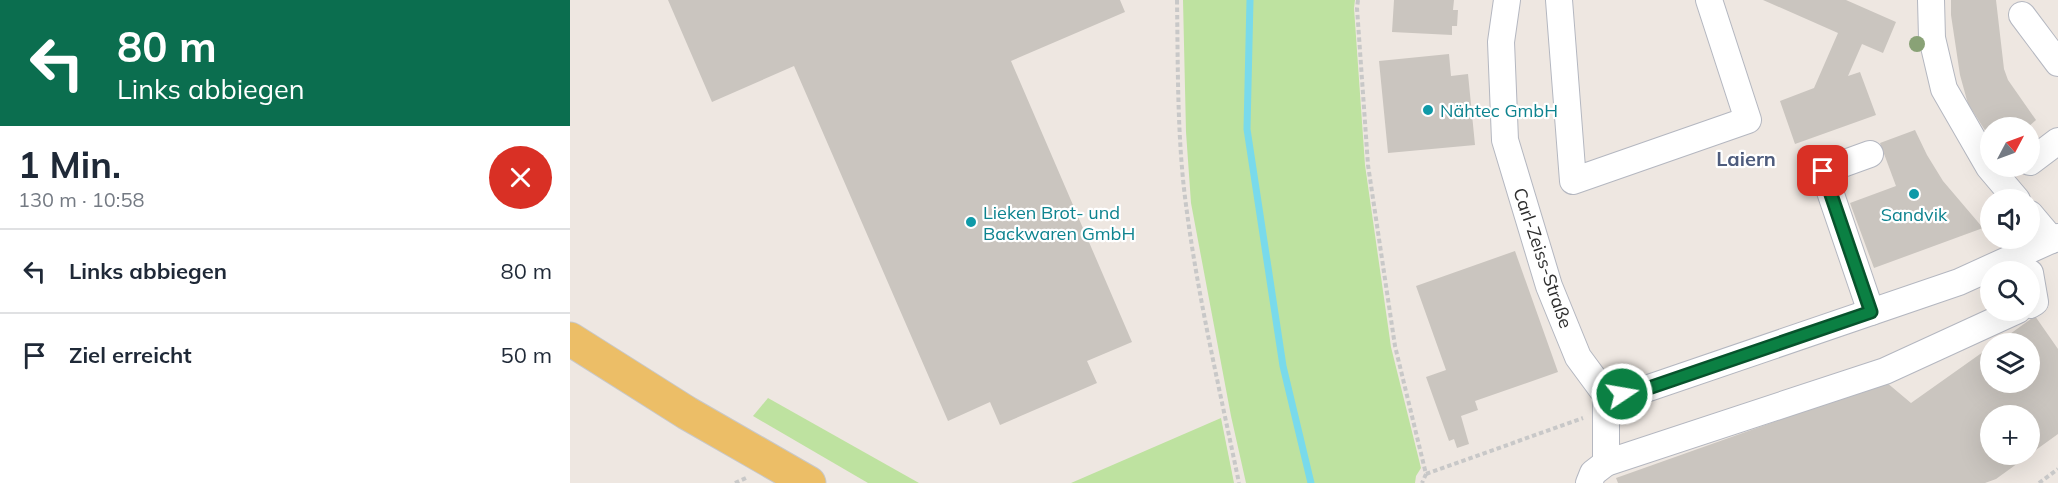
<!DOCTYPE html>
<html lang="de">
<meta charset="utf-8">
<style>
:root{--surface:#fff;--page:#f6f6f7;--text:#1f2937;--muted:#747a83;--line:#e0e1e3}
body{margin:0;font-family:Mulish,sans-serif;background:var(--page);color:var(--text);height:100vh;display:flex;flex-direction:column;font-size:22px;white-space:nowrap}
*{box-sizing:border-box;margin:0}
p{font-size:20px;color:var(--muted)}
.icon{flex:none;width:33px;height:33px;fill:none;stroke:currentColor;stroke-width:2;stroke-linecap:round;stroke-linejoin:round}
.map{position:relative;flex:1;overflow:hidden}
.panel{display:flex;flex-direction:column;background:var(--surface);width:570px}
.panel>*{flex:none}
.top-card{background:#0b6e4f;color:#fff;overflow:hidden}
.needle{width:39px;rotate:49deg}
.tools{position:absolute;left:1410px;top:117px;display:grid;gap:12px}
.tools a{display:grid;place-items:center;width:60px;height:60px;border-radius:50%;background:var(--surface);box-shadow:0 6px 24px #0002;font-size:30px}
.pin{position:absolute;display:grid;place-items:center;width:51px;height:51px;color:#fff;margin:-26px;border-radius:12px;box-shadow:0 3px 9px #0006}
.me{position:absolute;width:66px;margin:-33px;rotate:78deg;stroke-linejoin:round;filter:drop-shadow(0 0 4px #0008)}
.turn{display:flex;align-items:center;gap:21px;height:126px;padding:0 18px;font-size:27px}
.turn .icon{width:78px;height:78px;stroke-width:2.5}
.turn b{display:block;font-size:42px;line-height:51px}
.round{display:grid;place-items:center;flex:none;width:63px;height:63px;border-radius:32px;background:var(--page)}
.head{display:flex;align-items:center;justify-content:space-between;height:102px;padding:0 18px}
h1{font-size:36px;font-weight:700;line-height:45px}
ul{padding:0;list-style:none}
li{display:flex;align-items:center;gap:18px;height:84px;padding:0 18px;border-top:2px solid var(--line)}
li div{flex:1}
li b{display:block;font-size:22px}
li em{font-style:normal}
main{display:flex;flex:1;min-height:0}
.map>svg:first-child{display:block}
.green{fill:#bee2a0}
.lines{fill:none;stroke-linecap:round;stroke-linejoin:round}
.stream{stroke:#79daeb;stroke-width:7}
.building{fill:#cac5bf;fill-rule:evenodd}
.minor-casing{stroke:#b4b7c0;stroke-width:28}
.major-casing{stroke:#c8c8c8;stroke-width:35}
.path{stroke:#c8c8c8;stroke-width:4;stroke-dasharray:4.5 3;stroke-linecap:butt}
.minor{stroke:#fff;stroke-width:26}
.major{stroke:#ecbe67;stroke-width:33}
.tree{fill:#89a276}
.route-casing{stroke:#07532c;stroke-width:15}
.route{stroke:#0b8043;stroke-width:10}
.culture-dot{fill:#0f9aa8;stroke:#fff;stroke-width:2}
.labels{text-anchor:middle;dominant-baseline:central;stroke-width:4.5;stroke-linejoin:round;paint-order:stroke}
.culture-label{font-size:18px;fill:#0d838f;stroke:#fff;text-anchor:start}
.street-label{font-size:18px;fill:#2d2d2d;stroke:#fff}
.neighbourhood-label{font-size:20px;font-weight:bold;fill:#4e5c7d;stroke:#fff}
</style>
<main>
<section class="panel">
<div class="top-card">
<div class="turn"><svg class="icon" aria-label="left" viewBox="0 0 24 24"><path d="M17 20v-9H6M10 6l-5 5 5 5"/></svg><div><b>80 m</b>Links abbiegen</div></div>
</div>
<div class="head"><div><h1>1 Min.</h1><p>130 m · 10:58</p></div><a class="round" style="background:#d93025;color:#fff"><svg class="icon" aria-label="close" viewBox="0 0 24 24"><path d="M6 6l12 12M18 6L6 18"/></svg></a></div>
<ul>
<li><svg class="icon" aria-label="left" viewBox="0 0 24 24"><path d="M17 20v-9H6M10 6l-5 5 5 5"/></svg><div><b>Links abbiegen</b></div><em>80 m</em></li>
<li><svg class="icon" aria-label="arrive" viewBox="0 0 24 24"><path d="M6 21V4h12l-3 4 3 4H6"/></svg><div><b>Ziel erreicht</b></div><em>50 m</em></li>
</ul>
</section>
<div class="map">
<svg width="1488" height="483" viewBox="0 0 1488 483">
<rect width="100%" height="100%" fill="#eee7e1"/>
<g class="green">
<polygon points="613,0 785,0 784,8 795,165 821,347 851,468 846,476 845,483 676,483 661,416 621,203 616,132"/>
<polygon points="198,398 349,483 298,483 183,416"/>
<polygon points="651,418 664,483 501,483"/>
</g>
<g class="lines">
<polyline class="stream" points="680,0 677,129 713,366 741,483"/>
</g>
<g class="building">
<polygon points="98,0 550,0 555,12 441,61 562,342 517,361 527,383 430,425 420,402 378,421 224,66 142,102"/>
<polygon points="824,0 884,0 883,10 888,10 887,26 882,26 882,35 822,32"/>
<polygon points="1193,0 1276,0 1326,22 1313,53 1292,44 1278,76 1290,72 1306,115 1225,144 1210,101 1244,88 1268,33"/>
<polygon points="1381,0 1426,0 1434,69 1438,80 1466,120 1457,128 1420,128 1420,138 1398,104 1390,75 1381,15"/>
<polygon points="879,54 881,76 898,74 905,145 818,153 809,61"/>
<polygon points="1345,130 1357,155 1373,181 1413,228 1304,268 1280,203 1326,186 1310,143"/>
<polygon points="945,251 988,372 905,401 908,410 891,416 899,444 887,448 884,439 879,441 856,377 876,370 846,286"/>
<path d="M 1465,316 L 1488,349 L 1488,434 L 1426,479 L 1415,483 L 1048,483 L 1046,478 L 1316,382 L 1341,403 L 1420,347 L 1420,382 L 1460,382 L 1460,344 L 1426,344 ZM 1420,416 L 1460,416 L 1460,454 L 1420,454 Z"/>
</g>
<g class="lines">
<g class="minor-casing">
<g id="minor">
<polyline points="937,0 931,42 935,140 979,286 1008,357 1036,395 1067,392 1389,282 1488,237"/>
<polyline points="989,0 1003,181 1178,120 1139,0"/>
<polyline points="1361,0 1362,38 1374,89 1419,167 1447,200"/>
<polyline points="1452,15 1488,63"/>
<polyline points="1300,154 1253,171 1301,312"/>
<polyline points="1460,162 1488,141"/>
<polyline points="1460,214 1482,240"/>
<polyline points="1460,273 1465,302 1460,305"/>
<polyline points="1036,463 1036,395"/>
<polyline points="1019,483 1023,473 1036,463 1315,371 1448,310"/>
</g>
</g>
<g class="major-casing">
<polyline id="major" points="0,339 117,413 239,483"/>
</g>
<g class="path">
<path d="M 607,0 C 608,68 607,138 616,205 C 628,298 650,391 669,483"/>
<polyline points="788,0 787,8 798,165 825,346 856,474 852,483"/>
<polyline points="856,474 1013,418"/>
<polyline points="165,483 176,478"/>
<polyline points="1469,483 1488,469"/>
</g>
<use href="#minor" class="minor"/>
<use href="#major" class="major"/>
</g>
<circle class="tree" cx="1347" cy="44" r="8"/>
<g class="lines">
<g class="route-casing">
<polyline id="route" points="1052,394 1067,392 1301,312 1253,171"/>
</g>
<use href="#route" class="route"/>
</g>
<g class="culture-dot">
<circle cx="858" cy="110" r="6"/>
<circle cx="1344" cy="194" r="6"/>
<circle cx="401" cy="222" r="6"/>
</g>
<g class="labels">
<g class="culture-label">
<text x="870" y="110">Nähtec GmbH</text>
<text x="413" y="212">Lieken Brot- und<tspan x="413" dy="21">Backwaren GmbH</tspan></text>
<text x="1344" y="214" text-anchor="middle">Sandvik</text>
</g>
<g class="street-label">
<text transform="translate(973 258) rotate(71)">Carl-Zeiss-Straße</text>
</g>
<g class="neighbourhood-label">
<text x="1176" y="158">Laiern</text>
</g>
</g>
</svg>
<div class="tools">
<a><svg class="needle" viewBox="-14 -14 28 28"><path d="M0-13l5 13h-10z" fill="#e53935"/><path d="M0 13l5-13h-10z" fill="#747a83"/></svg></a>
<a><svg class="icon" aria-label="sound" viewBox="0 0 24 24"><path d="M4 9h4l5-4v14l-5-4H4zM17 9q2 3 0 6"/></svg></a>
<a><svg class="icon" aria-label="search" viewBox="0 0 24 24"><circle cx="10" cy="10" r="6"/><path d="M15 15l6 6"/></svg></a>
<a><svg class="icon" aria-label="layers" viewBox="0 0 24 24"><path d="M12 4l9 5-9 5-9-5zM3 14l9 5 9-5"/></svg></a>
<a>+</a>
</div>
<div class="pin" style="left:1253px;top:171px;background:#d93025"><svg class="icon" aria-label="arrive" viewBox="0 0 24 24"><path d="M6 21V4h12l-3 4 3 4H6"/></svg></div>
<svg class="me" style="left:1052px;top:394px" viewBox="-20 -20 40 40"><circle r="17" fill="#0b8043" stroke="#fff" stroke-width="3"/><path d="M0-11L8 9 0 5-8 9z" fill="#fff"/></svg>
</div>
</main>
